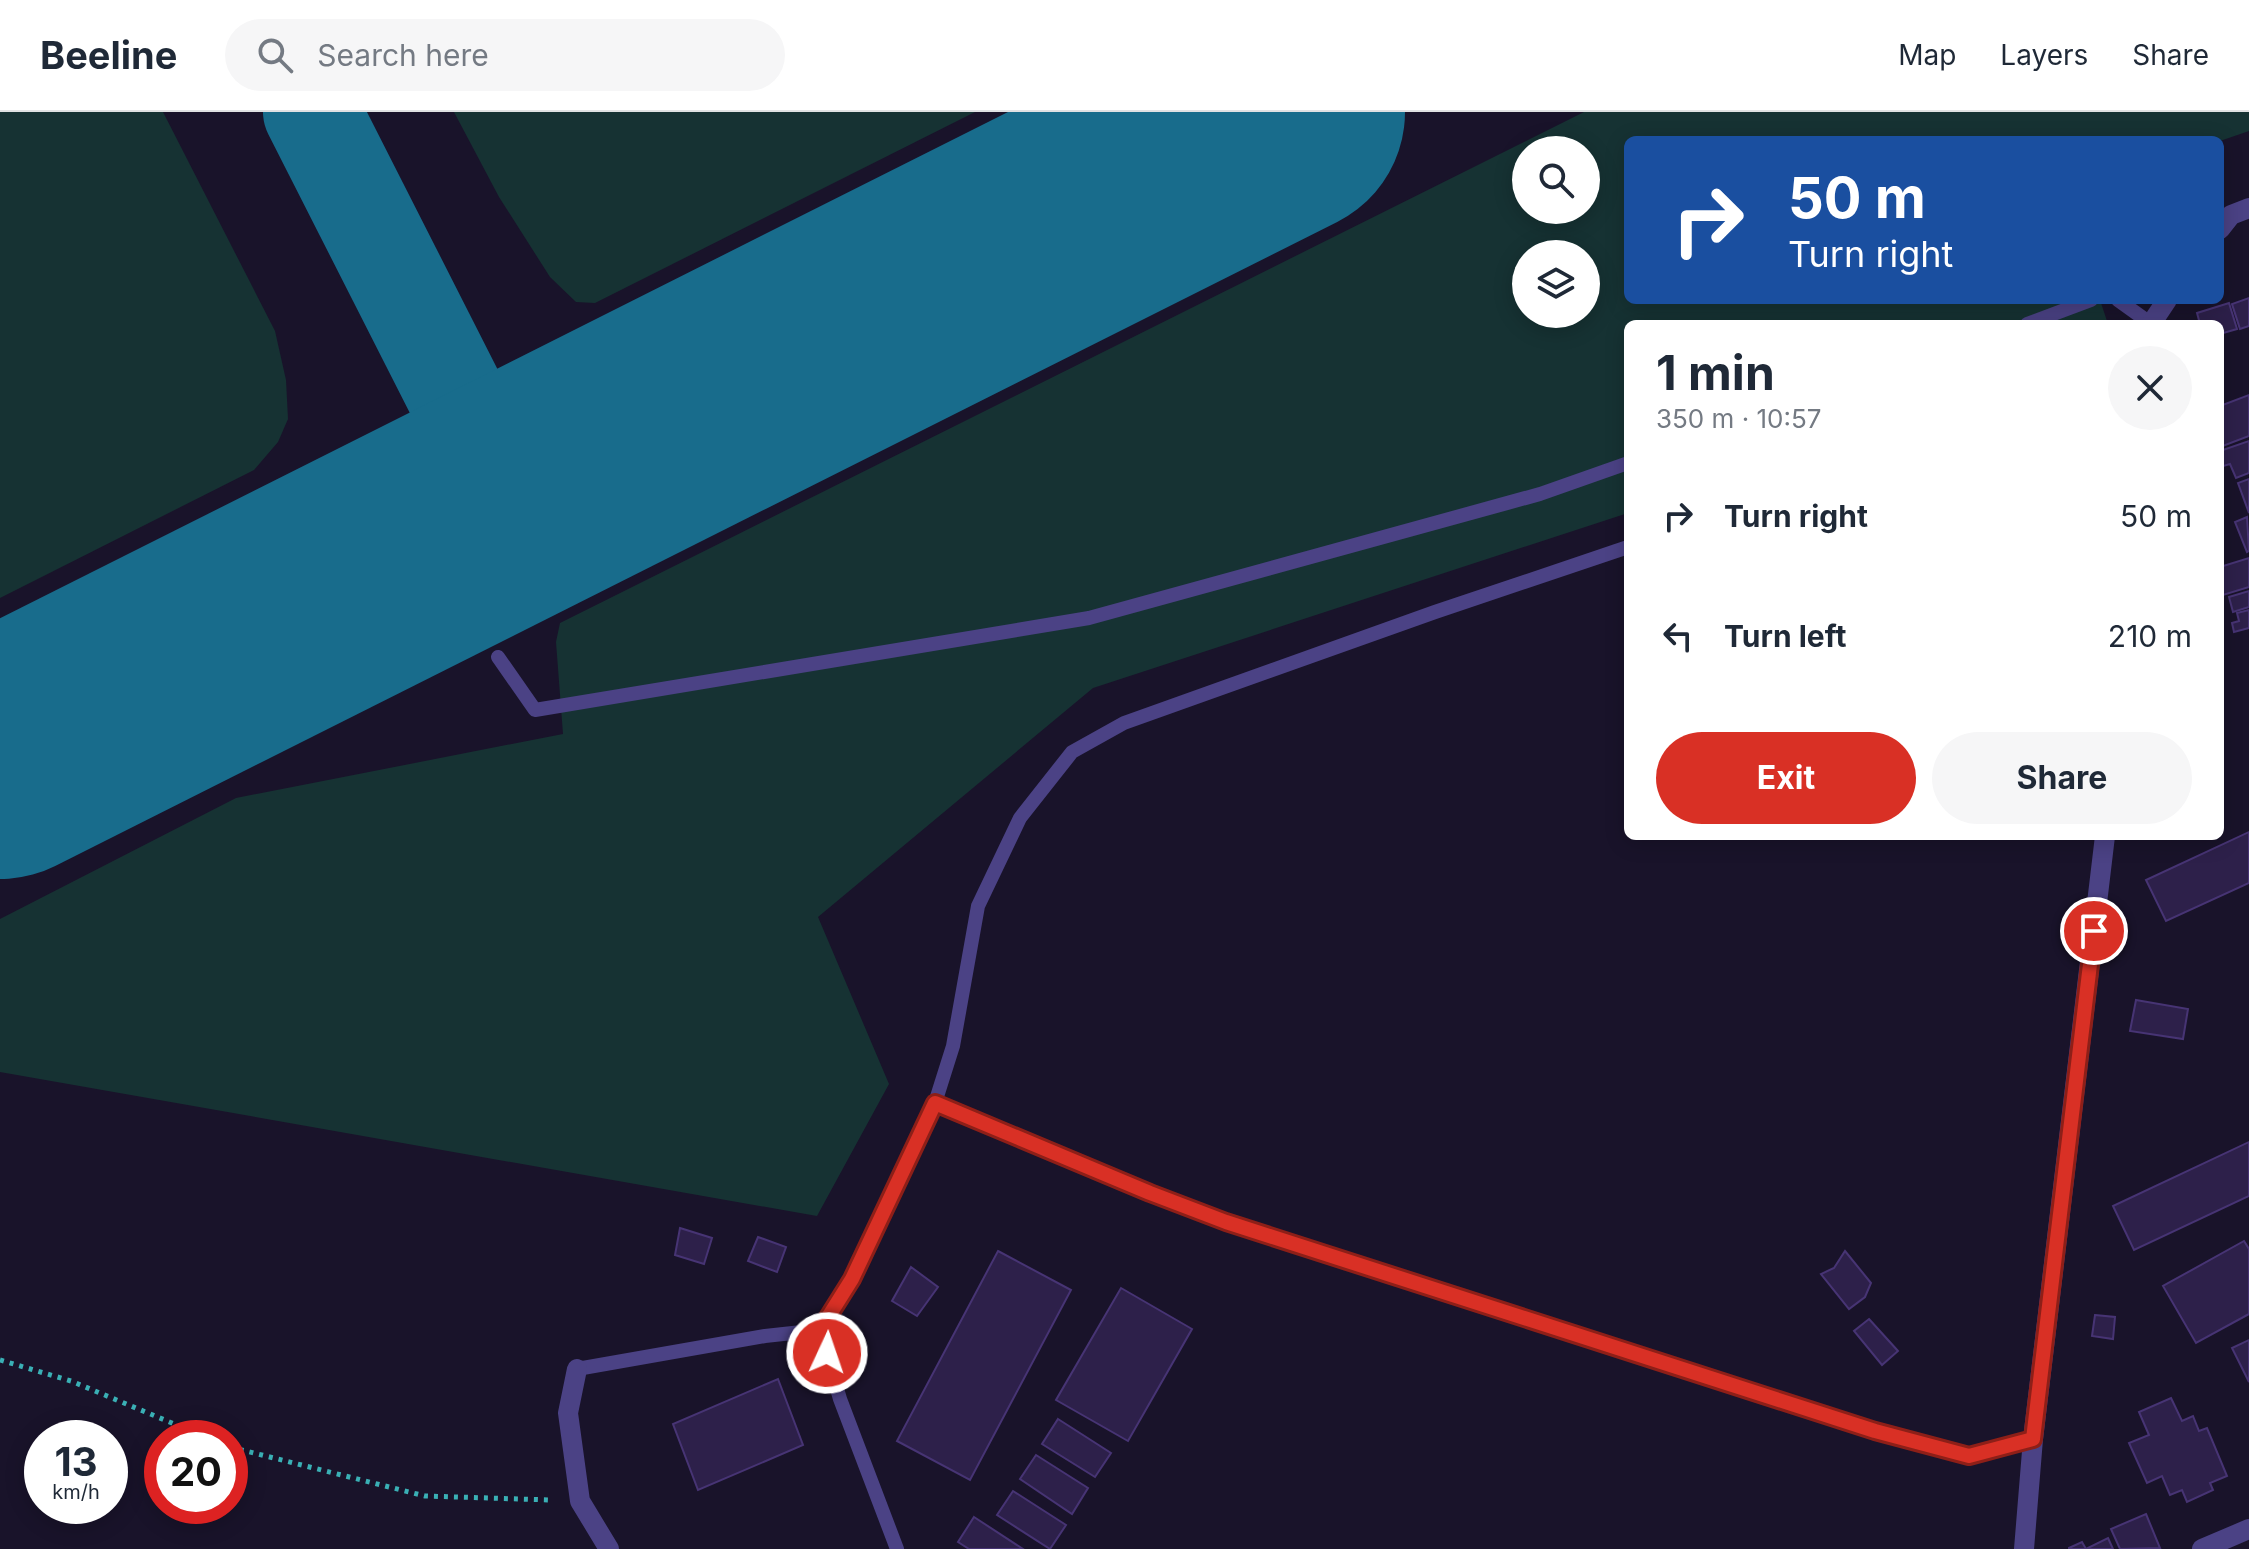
<!DOCTYPE html>
<meta charset="utf-8">
<style>
:root{--surface:#fff;--page:#f6f6f7;--text:#1f2937;--muted:#747a83;--line:#e0e1e3;--accent:#d93025}
body{margin:0;font-family:Inter,sans-serif;background:var(--page);color:var(--text);height:100vh;display:flex;flex-direction:column;font-size:30px;white-space:nowrap}
*{box-sizing:border-box;margin:0}
p{font-size:26px;color:var(--muted)}
.icon{flex:none;width:44px;height:44px;fill:none;stroke:currentColor;stroke-width:2;stroke-linecap:round;stroke-linejoin:round}
.map{position:relative;flex:1;overflow:hidden}
.sheet{position:absolute;left:1624px;top:208px;width:600px;height:520px;display:flex;flex-direction:column;background:var(--surface);border-radius:12px;box-shadow:0 4px 20px #0003}
.sheet>*{flex:none}
.banner{position:absolute;left:1624px;top:24px;width:600px;height:168px;border-radius:12px;box-shadow:0 4px 20px #0003;background:#1a4fa0;color:#fff;overflow:hidden}
.controls{position:absolute;left:1512px;top:24px;display:grid;gap:16px}
.controls a{display:grid;place-items:center;width:88px;height:88px;border-radius:50%;background:var(--surface);box-shadow:0 4px 20px #0003;font-size:40px}
.speed{position:absolute;left:24px;top:1308px;display:flex;gap:16px;font-size:40px;font-weight:700;text-align:center}
.speed>*{display:grid;place-content:center;width:104px;height:104px;border-radius:50%;background:var(--surface);box-shadow:0 4px 20px #0003;line-height:1}
.speed small{font-size:20px;font-weight:400}
.speed .limit{border:12px solid #d22;background:#fff;color:#111}
.pin{position:absolute;display:grid;place-items:center;width:68px;height:68px;color:#fff;margin:-34px;border:4px solid #fff;border-radius:50%;box-shadow:0 2px 8px #0007}
.me{position:absolute;width:88px;margin:-44px;rotate:3deg;stroke-linejoin:round;filter:drop-shadow(0 0 6px #0008)}
.turn{display:flex;align-items:center;gap:28px;height:168px;padding:0 32px;font-size:36px}
.turn .icon{width:104px;height:104px;stroke-width:2.5}
.turn b{display:block;font-size:56px;line-height:68px}
.round{display:grid;place-items:center;flex:none;width:84px;height:84px;border-radius:42px;background:var(--page)}
.head{display:flex;align-items:center;justify-content:space-between;height:136px;padding:0 32px}
h1{font-size:48px;font-weight:700;line-height:60px}
.action{display:flex;gap:16px;margin-top:auto;padding:16px 32px}
.action a{flex:1;height:92px;border-radius:48px;background:var(--accent);color:#fff;font-size:32px;font-weight:700;line-height:92px;text-align:center}
.action a+a{background:var(--page);color:var(--text)}
ul{padding:0;list-style:none}
li{display:flex;align-items:center;gap:24px;height:120px;padding:0 32px}
li div{flex:1}
li b{display:block;font-size:30px}
li em{font-style:normal}
header{display:flex;align-items:center;gap:48px;box-sizing:border-box;height:112px;padding:0 40px;background:var(--surface);border-bottom:2px solid var(--line)}
header strong{font-size:38px}
nav{display:flex;gap:44px;margin-inline-start:auto;font-size:28px}
.search{width:560px;height:72px;background:var(--page);display:flex;align-items:center;gap:20px;box-sizing:border-box;padding:0 28px;border-radius:44px;color:var(--muted);font-size:30px}
.map>svg:first-child{display:block}
.green{fill:#163233;fill-rule:evenodd}
.lines{fill:none;stroke-linecap:round;stroke-linejoin:round}
.taxiway{stroke:#186c8c;stroke-width:98}
.runway{stroke:#186c8c;stroke-width:246}
.building{fill:#2d204a;stroke:#473474;stroke-width:2}
.path{stroke:#3ab0b5;stroke-width:5;stroke-dasharray:4 6;stroke-linecap:butt}
.lane{stroke:#4b4285;stroke-width:14}
.street{stroke:#4b4285;stroke-width:20}
.route-casing{stroke:#8d1f18;stroke-width:20}
.route{stroke:#d93025;stroke-width:14}
</style>
<header>
<strong>Beeline</strong>
<div class="search"><svg class="icon" aria-label="search" viewBox="0 0 24 24"><circle cx="10" cy="10" r="6"/><path d="M15 15l6 6"/></svg>Search here</div>
<nav><a>Map</a><a>Layers</a><a>Share</a></nav>
</header>
<div class="map">
<svg width="2249" height="1437" viewBox="0 0 2249 1437">
<rect width="100%" height="100%" fill="#19132a"/>
<g class="green">
<polygon points="0,0 163,0 275,219 286,268 288,307 278,330 254,358 0,486"/>
<polygon points="454,0 975,0 595,191 576,190 550,165 499,85"/>
<path d="M 1584,0 L 2249,0 L 2249,19 L 2220,29 L 1628,28 L 1628,188 L 2100,188 L 2108,212 L 1628,212 L 1628,401 L 1093,576 L 818,805 L 889,972 L 817,1104 L 0,960 L 0,807 L 236,686 L 563,622 L 556,530 L 560,511 ZM 1526,38 L 1586,38 L 1586,98 L 1526,98 ZM 1526,142 L 1586,142 L 1586,202 L 1526,202 Z"/>
</g>
<g class="lines">
<polyline class="taxiway" points="312,0 509,388"/>
<polyline class="runway" points="0,644 1282,0"/>
</g>
<g class="building">
<polygon points="2249,186 2249,214 2240,217 2232,192"/>
<polygon points="2229,191 2237,217 2220,222 2220,212 2200,212 2197,201"/>
<polygon points="2249,283 2249,324 2220,335 2220,294"/>
<polygon points="2249,329 2249,361 2236,366 2230,352 2220,355 2220,339"/>
<polygon points="2249,367 2249,401 2238,371"/>
<polygon points="2247,405 2249,439 2247,440 2235,410"/>
<polygon points="2249,446 2249,475 2223,483 2220,455"/>
<polygon points="2249,479 2249,495 2233,500 2229,485"/>
<polygon points="2249,498 2249,516 2234,520 2232,511 2239,509 2237,501"/>
<polygon points="2249,720 2249,771 2166,809 2146,768"/>
<polygon points="2136,888 2188,897 2183,927 2130,919"/>
<polygon points="2249,1030 2249,1084 2134,1138 2113,1094"/>
<polygon points="680,1116 712,1126 704,1152 675,1143"/>
<polygon points="758,1125 786,1135 777,1160 748,1149"/>
<polygon points="2244,1129 2249,1137 2249,1202 2196,1231 2163,1174"/>
<polygon points="998,1139 1071,1178 970,1368 897,1329"/>
<polygon points="1845,1139 1871,1171 1865,1185 1849,1197 1821,1162 1834,1156"/>
<polygon points="911,1155 938,1175 917,1204 892,1189"/>
<polygon points="1121,1176 1192,1217 1128,1329 1056,1288"/>
<polygon points="2095,1203 2115,1205 2113,1227 2092,1224"/>
<polygon points="1869,1207 1898,1239 1882,1253 1854,1219"/>
<polygon points="2249,1228 2249,1270 2232,1236"/>
<polygon points="778,1267 803,1333 698,1378 673,1312"/>
<polygon points="2171,1286 2182,1309 2193,1304 2199,1319 2207,1316 2227,1364 2210,1371 2213,1378 2187,1390 2182,1378 2170,1383 2162,1364 2147,1371 2129,1331 2149,1323 2139,1300"/>
<polygon points="1058,1307 1111,1341 1095,1365 1042,1332"/>
<polygon points="1036,1343 1088,1376 1072,1402 1020,1367"/>
<polygon points="1013,1379 1066,1413 1050,1437 997,1403"/>
<polygon points="2146,1402 2160,1436 2120,1437 2111,1417"/>
<polygon points="974,1405 1023,1437 969,1437 958,1430"/>
<polygon points="2108,1426 2113,1437 2069,1437 2069,1436 2082,1430 2086,1437"/>
</g>
<g class="lines">
<g class="path">
<polyline points="0,1248 71,1269 208,1326"/>
<polyline points="230,1335 425,1384 551,1388"/>
</g>
<g class="lane">
<polyline points="2118,188 2150,211"/>
<polyline points="2027,212 2091,188"/>
<polyline points="1628,435 1435,500 1124,611 1072,640 1020,706 978,794 953,934 935,991 1150,1081 1226,1110 1875,1319 1969,1344 2033,1327"/>
<polyline points="498,545 535,598 1089,506 1540,382 1628,351"/>
<polyline points="577,1257 765,1224 820,1218"/>
<polyline points="897,1437 840,1287 820,1218 852,1167 935,991"/>
</g>
<g class="street">
<polyline points="2220,117 2231,103 2249,96"/>
<polyline points="2151,212 2167,188"/>
<polyline points="577,1257 568,1301 580,1389 609,1437"/>
<polyline points="2024,1437 2033,1327 2105,724"/>
<polyline points="2202,1437 2249,1417"/>
</g>
</g>
<g class="lines">
<g class="route-casing">
<polyline id="route" points="827,1241 820,1218 852,1167 935,991 1150,1081 1226,1110 1875,1319 1969,1344 2033,1327 2094,819"/>
</g>
<use href="#route" class="route"/>
</g>
</svg>
<div class="controls">
<a><svg class="icon" aria-label="search" viewBox="0 0 24 24"><circle cx="10" cy="10" r="6"/><path d="M15 15l6 6"/></svg></a>
<a><svg class="icon" aria-label="layers" viewBox="0 0 24 24"><path d="M12 4l9 5-9 5-9-5zM3 14l9 5 9-5"/></svg></a>
</div>
<div class="speed"><div>13<small>km/h</small></div><div class="limit">20</div></div>
<div class="pin" style="left:2094px;top:819px;background:#d93025"><svg class="icon" aria-label="arrive" viewBox="0 0 24 24"><path d="M6 21V4h12l-3 4 3 4H6"/></svg></div>
<svg class="me" style="left:827px;top:1241px" viewBox="-20 -20 40 40"><circle r="17" fill="#d93025" stroke="#fff" stroke-width="3"/><path d="M0-11L8 9 0 5-8 9z" fill="#fff"/></svg>
<div class="banner">
<div class="turn"><svg class="icon" aria-label="right" viewBox="0 0 24 24"><path d="M7 20v-9h11M14 6l5 5-5 5"/></svg><div><b>50 m</b>Turn right</div></div>
</div>
<section class="sheet">
<div class="head"><div><h1>1 min</h1><p>350 m · 10:57</p></div><a class="round"><svg class="icon" aria-label="close" viewBox="0 0 24 24"><path d="M6 6l12 12M18 6L6 18"/></svg></a></div>
<ul>
<li><svg class="icon" aria-label="right" viewBox="0 0 24 24"><path d="M7 20v-9h11M14 6l5 5-5 5"/></svg><div><b>Turn right</b></div><em>50 m</em></li>
<li><svg class="icon" aria-label="left" viewBox="0 0 24 24"><path d="M17 20v-9H6M10 6l-5 5 5 5"/></svg><div><b>Turn left</b></div><em>210 m</em></li>
</ul>
<div class="action"><a>Exit</a><a>Share</a></div>
</section>
</div>
